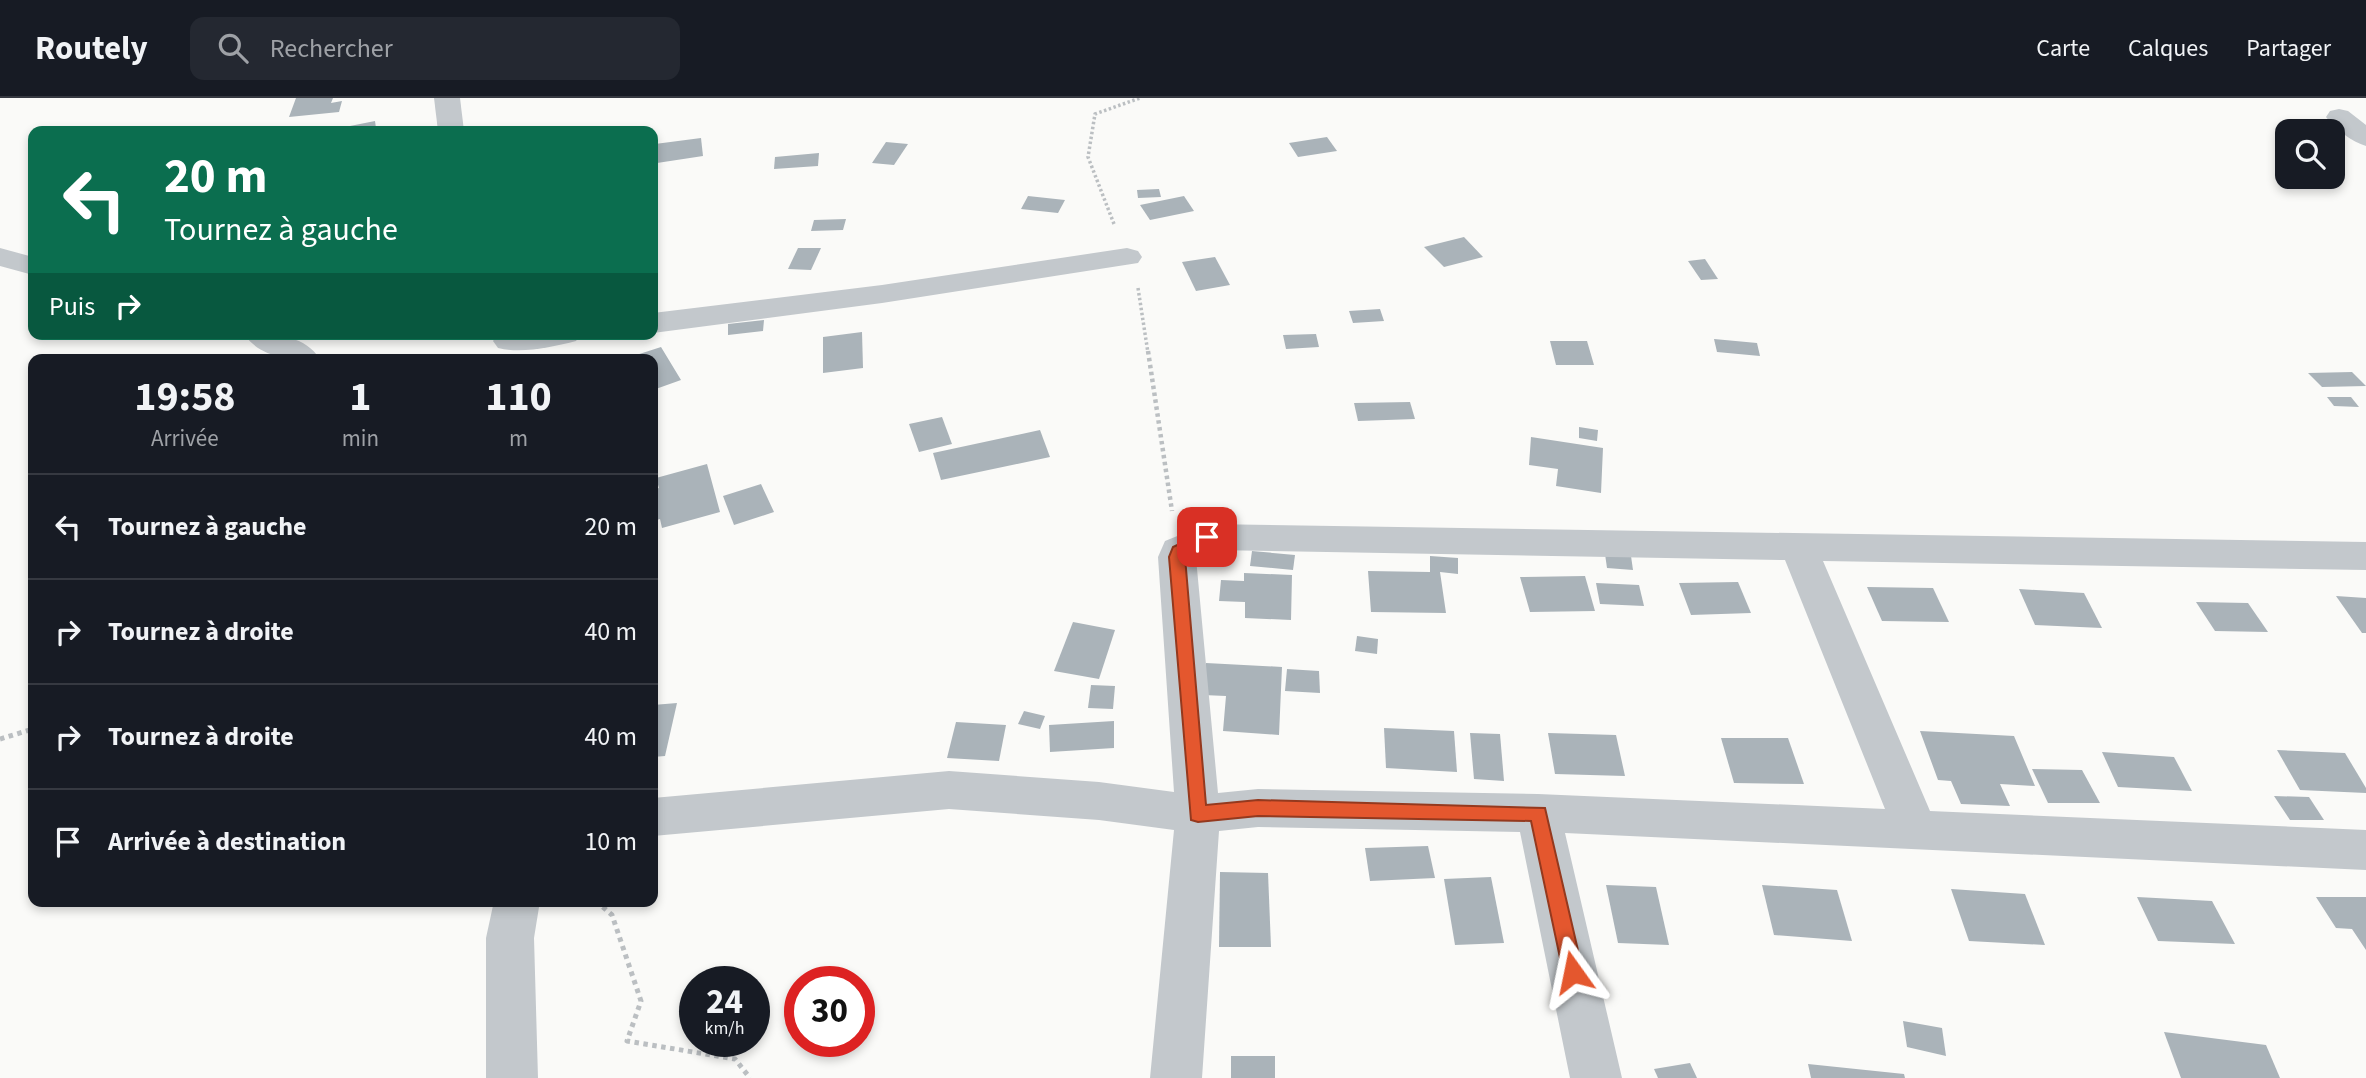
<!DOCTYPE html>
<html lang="fr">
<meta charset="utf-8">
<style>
:root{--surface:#171b24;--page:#242831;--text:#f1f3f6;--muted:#9ea1a6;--line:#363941}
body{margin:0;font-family:"Source Sans 3",sans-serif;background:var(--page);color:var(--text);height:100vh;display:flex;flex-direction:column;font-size:26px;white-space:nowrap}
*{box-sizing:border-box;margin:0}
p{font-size:23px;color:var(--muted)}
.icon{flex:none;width:38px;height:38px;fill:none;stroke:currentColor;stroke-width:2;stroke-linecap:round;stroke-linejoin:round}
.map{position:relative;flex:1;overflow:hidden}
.sheet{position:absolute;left:28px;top:256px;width:630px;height:553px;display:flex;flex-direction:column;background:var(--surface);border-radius:14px;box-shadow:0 4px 10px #0003}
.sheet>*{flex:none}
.top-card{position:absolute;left:28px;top:28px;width:630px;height:214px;border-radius:14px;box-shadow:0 4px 10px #0003;background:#0b6e4f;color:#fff;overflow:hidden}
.buttons{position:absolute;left:2275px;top:21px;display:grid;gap:14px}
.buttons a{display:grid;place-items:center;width:70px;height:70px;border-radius:14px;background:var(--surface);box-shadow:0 4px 10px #0003;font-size:35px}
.speed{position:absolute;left:679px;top:868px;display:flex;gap:14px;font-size:35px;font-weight:700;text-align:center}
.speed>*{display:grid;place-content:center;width:91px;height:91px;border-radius:50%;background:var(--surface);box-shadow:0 4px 10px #0003;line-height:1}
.speed small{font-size:18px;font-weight:400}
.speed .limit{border:10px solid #d22;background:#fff;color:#111}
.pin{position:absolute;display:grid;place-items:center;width:60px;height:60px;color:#fff;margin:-30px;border-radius:14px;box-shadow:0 4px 10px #0006}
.me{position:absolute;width:77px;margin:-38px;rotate:348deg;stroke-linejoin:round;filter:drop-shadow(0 0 5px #0008)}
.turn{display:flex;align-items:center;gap:24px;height:147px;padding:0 21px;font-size:32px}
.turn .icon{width:91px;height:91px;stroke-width:2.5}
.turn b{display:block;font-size:49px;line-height:60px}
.then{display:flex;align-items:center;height:66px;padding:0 21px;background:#0003;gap:14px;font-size:26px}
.eta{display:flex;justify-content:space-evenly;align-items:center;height:119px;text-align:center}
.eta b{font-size:42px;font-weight:700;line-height:49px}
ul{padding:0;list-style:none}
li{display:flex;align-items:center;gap:21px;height:105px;padding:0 21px;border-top:2px solid var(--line)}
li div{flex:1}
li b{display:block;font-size:26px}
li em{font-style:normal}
header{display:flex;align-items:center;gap:42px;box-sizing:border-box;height:98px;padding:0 35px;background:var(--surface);border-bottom:2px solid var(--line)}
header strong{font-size:33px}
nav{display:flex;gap:38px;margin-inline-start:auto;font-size:24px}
.search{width:490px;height:63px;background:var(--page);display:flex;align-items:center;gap:18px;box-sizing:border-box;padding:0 24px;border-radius:14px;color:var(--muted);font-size:26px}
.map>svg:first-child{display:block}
.building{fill:#aab3b9}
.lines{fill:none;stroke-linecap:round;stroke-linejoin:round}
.path-far2{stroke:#bbbfc2;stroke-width:3.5;stroke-dasharray:2.5 2.5;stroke-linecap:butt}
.path-far1{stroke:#bbbfc2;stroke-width:4.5;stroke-dasharray:3.5 3.5;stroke-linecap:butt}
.path{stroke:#bbbfc2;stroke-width:5;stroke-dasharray:4.5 4.5;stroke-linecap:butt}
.minor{fill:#c3c8cc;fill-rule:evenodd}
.tertiary{fill:#c3c8cc;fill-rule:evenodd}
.route{fill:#e4572e;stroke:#94391e;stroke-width:2}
</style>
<header>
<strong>Routely</strong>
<div class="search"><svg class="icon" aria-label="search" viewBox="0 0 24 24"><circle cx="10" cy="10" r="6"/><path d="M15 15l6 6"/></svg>Rechercher</div>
<nav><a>Carte</a><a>Calques</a><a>Partager</a></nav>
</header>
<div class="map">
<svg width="2366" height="980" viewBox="0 0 2366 980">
<rect width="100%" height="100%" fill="#fafaf8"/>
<g class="building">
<polygon points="296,0 333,0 331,5 342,3 339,14 289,19"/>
<polygon points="375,23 376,30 351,33 350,28"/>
<polygon points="1327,39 1337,53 1298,59 1289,45"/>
<polygon points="701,40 703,58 657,65 655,46"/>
<polygon points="886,44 908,46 894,67 872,65"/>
<polygon points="819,55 818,68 774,71 775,59"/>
<polygon points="1159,91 1161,99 1138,100 1137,92"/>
<polygon points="1028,98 1065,102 1058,115 1021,111"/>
<polygon points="1184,98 1194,113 1150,122 1140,107"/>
<polygon points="846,121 843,132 811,133 814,122"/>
<polygon points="1464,139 1483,159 1444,169 1424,149"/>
<polygon points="798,150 821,150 811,172 788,171"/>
<polygon points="1215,159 1230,187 1196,193 1182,164"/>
<polygon points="1705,161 1718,181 1701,182 1688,163"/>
<polygon points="1380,211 1384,223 1353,225 1349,213"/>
<polygon points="764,222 763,233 728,237 728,226"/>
<polygon points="862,234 863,270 823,275 823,239"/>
<polygon points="1316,236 1319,249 1286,251 1283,237"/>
<polygon points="1714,241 1757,245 1760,258 1717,254"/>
<polygon points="1550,243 1587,243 1594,267 1556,267"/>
<polygon points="661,249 681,282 653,292 653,261 627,260"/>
<polygon points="2352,274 2366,288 2322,289 2308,275"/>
<polygon points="2327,299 2351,299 2359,309 2334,308"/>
<polygon points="1410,304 1415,321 1358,323 1354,305"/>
<polygon points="942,319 952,346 919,354 909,326"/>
<polygon points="1579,329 1598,332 1597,343 1579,340"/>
<polygon points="1040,332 1050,359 941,382 933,355"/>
<polygon points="1531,339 1603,350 1601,395 1556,388 1558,371 1529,367"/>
<polygon points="707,366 720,414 662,430 660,421 653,423 653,392 659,390 656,380"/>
<polygon points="761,386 774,414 734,427 723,398"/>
<polygon points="1604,449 1630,451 1633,472 1607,470"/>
<polygon points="1252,453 1295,457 1293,472 1250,468"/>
<polygon points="1430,458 1458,460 1458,476 1440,474 1446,515 1371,514 1368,473 1430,474"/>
<polygon points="1244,475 1292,477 1291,522 1245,520 1245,504 1219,503 1221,482 1244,483"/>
<polygon points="1585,478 1595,513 1530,514 1520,479"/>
<polygon points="1738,484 1751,515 1691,517 1679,485"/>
<polygon points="1596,485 1639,487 1644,508 1600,506"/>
<polygon points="1867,489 1933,490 1949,524 1882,523"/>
<polygon points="2019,491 2084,495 2102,530 2035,527"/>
<polygon points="2336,498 2366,500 2366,535 2362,535"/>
<polygon points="2196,504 2248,505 2268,534 2215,533"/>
<polygon points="1073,524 1115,532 1099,581 1054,573"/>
<polygon points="1357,538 1378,541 1377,556 1355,553"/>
<polygon points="1206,565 1282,569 1279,637 1223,633 1226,598 1203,597"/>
<polygon points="1287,571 1319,573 1320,595 1285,593"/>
<polygon points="1091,587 1115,588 1113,611 1088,610"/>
<polygon points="677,605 665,658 653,659 653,607"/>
<polygon points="1024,613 1045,618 1040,631 1018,626"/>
<polygon points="1114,623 1114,650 1050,654 1049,627"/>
<polygon points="956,624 1006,627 999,663 947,660"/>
<polygon points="1384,630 1454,633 1457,674 1386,670"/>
<polygon points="1920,633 2014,638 2035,688 2000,686 2010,708 1961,706 1951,683 1938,682"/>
<polygon points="1470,635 1500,636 1504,683 1474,681"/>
<polygon points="1548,635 1616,637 1625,678 1555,676"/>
<polygon points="1721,640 1788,640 1804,686 1734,685"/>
<polygon points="2277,652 2345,655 2366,690 2366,695 2300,692"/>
<polygon points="2102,654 2174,659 2192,693 2118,689"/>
<polygon points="2032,671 2082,672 2100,705 2048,705"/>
<polygon points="2274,698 2309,699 2324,722 2290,722"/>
<polygon points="1428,748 1435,780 1370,783 1365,750"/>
<polygon points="1220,774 1268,775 1271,849 1219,849"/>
<polygon points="1491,779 1504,845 1455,847 1444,781"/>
<polygon points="1606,787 1656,789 1669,847 1618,845"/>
<polygon points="1762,787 1837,792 1852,843 1774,837"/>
<polygon points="1951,791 2025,796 2045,847 1969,843"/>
<polygon points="2137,799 2212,803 2235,846 2158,843"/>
<polygon points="2316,799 2366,799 2366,852 2352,831 2336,830"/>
<polygon points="1903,923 1942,930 1946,958 1907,949"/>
<polygon points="2164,934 2266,947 2280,980 2181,980"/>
<rect x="1231" y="958" width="44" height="22"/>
<polygon points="1690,965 1697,980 1658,980 1654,971"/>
<polygon points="1808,966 1904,976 1905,980 1811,980"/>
</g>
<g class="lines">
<g class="path-far2">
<polyline points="1114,126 1088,59 1095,16 1140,0"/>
<polyline points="1138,190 1148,255"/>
</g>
<polyline class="path-far1" points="1148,253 1172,413"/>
<g class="path">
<polyline points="0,641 33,631"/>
<polyline points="596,803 612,817 641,903 627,943 735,961 750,980"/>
</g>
<g class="minor">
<polygon points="434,0 460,0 464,33 438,33"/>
<path d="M 2339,11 L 2348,13 L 2366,27 L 2366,48 C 2352,44 2335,31 2326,19 L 2330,13 Z"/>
<polygon points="1127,150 1138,153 1142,159 1138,165 882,205 653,235 653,215 882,187"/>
<path d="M 498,236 L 581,236 L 576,243 C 553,249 521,256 498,250 L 493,243 Z"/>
<path d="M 1207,426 L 2366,444 L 2366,472 L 1823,463 L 1930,713 L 2366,732 L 2366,772 L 1565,735 L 1622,980 L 1570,980 L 1520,734 L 1258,729 L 1219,733 L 1202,980 L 1150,980 L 1174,732 L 1099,722 L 949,711 L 653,738 L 653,700 L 949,673 L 1099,684 L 1174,694 L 1158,459 L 1165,443 ZM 1212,452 L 1785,462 L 1885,711 L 1538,696 L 1258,691 L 1218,695 L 1196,460 Z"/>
</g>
<g class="tertiary">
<polygon points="0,150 33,159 33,177 0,168"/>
<path d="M 244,236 C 271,236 303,235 320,261 C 293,261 262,262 244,236 Z"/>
<polygon points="494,803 540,803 534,840 538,980 486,980 486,840"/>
</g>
</g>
<polygon class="route" points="1207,433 1215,439 1213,443 1185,459 1206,707 1258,702 1545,710 1583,874 1580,881 1573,884 1566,881 1563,874 1531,723 1258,718 1198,724 1191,722 1169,459 1173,449"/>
</svg>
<div class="buttons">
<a><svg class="icon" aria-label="search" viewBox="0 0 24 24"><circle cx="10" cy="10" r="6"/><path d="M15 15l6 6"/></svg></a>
</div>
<div class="speed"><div>24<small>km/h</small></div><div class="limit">30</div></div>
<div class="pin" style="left:1207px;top:439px;background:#d93025"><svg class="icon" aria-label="arrive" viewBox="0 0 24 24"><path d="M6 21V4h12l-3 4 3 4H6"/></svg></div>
<svg class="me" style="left:1573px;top:874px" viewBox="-20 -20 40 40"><path d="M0-17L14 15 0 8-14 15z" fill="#e4572e" stroke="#fff" stroke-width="4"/></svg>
<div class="top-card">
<div class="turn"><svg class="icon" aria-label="left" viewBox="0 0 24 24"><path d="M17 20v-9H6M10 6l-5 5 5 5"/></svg><div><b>20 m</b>Tournez à gauche</div></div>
<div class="then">Puis<svg class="icon" aria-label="right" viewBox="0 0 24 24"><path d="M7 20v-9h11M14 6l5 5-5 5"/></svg></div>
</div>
<section class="sheet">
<div class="eta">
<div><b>19:58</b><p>Arrivée</p></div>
<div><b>1</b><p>min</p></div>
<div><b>110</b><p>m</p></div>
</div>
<ul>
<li><svg class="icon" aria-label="left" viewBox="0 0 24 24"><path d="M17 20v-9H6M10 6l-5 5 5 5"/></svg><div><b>Tournez à gauche</b></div><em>20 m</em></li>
<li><svg class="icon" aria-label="right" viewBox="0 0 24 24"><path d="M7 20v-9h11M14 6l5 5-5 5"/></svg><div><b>Tournez à droite</b></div><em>40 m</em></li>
<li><svg class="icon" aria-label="right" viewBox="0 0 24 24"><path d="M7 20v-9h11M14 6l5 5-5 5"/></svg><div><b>Tournez à droite</b></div><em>40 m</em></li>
<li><svg class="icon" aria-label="arrive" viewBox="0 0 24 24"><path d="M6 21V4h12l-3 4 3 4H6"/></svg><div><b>Arrivée à destination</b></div><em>10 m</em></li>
</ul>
</section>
</div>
